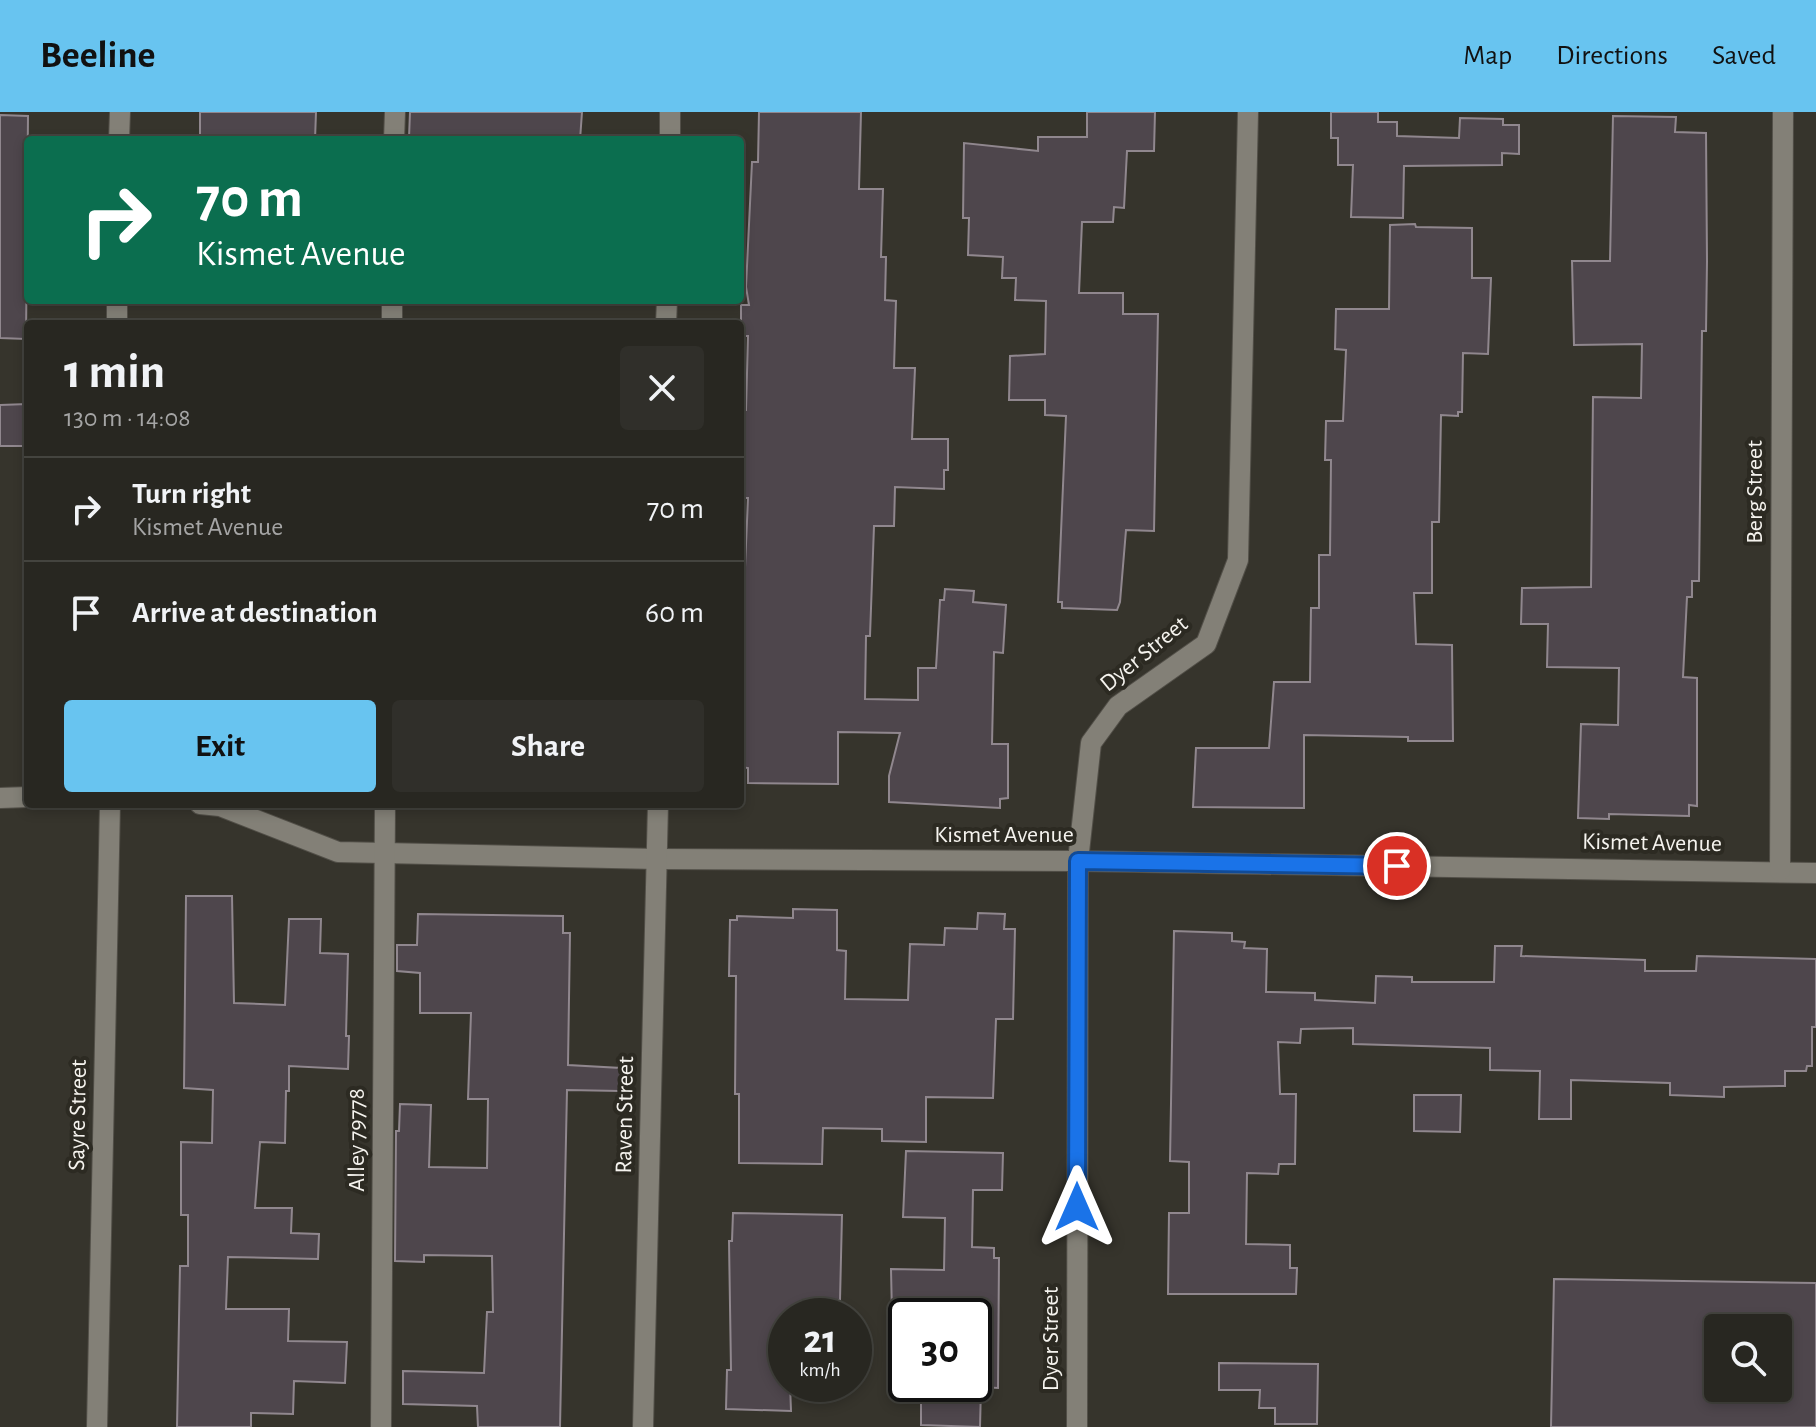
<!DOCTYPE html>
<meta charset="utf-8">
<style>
:root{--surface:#282721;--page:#302f2a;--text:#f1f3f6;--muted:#a5a5a5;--line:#44443f;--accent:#68c4f0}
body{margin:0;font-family:"Alegreya Sans",sans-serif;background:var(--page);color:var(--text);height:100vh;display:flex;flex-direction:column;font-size:30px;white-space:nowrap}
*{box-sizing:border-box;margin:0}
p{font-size:26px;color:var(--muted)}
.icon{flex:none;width:44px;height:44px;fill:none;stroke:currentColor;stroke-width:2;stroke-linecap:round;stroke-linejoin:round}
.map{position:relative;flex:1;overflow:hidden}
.details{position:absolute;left:24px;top:208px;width:720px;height:488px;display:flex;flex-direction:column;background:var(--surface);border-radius:8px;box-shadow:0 4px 12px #0003,0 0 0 2px var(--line)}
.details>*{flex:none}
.top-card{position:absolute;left:24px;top:24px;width:720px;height:168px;border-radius:8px;box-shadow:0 4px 12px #0003,0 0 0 2px var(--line);background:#0b6e4f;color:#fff;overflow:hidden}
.controls{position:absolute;left:1704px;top:1202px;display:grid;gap:16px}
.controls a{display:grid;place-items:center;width:88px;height:88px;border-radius:8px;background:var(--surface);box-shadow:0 4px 12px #0003,0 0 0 2px var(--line);font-size:40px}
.speed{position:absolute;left:768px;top:1186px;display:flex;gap:16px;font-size:40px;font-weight:700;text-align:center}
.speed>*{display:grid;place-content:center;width:104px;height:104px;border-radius:50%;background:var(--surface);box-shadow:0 4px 12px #0003,0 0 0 2px var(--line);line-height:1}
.speed small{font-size:20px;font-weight:400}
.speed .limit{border:4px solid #111;border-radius:12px;background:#fff;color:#111}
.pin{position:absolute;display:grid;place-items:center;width:68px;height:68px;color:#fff;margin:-34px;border:4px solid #fff;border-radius:50%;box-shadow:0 2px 8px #0007}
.me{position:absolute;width:88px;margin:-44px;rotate:0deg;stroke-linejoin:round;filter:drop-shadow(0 0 6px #0008)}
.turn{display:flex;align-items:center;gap:28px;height:168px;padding:0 40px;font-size:36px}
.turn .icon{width:104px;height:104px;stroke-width:2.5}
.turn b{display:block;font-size:56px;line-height:68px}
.round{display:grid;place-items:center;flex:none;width:84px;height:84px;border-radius:8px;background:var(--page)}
.overview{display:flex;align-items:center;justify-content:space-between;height:136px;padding:0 40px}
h1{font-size:48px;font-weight:700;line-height:60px}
.button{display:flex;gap:16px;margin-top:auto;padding:16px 40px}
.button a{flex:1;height:92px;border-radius:8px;background:var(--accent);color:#111;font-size:32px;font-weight:700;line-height:92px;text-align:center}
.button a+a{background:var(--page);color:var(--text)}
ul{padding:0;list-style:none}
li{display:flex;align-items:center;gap:24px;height:104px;padding:0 40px;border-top:2px solid var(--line)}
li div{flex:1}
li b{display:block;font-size:30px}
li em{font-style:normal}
header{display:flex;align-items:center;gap:48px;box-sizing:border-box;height:112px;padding:0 40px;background:var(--accent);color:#111}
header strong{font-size:38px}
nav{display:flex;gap:44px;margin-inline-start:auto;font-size:28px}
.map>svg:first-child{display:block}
.building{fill:#4e464c;stroke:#90878e;stroke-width:2;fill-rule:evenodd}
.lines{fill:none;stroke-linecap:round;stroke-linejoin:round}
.minor-casing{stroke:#524f48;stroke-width:22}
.minor{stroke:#838077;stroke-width:20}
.route-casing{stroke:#114b97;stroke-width:20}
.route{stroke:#1a73e8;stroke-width:14}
.labels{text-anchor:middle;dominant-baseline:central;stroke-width:8;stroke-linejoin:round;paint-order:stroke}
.street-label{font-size:24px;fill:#f5f3ee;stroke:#2c2a22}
</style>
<header>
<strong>Beeline</strong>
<nav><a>Map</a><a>Directions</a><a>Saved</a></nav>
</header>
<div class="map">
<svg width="1816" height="1315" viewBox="0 0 1816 1315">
<rect width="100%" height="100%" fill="#36342c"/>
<g class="building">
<polygon points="200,0 316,0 315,28 200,28"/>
<polygon points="410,0 582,0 580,28 409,26"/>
<polygon points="759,0 861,0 859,77 883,77 881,145 886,145 885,188 896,189 894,256 915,256 912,327 948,327 948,358 944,358 944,377 895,375 894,414 874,414 870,524 866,524 865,587 918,588 918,556 936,556 940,488 944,488 945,477 974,479 973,490 1006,493 1003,541 994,540 992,632 1008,632 1008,686 1000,687 1000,696 889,690 889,664 900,621 838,620 838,672 748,671 748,656 741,655 741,548 748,386 745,386 743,335 740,335 740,298 746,298 748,224 741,224 741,193 749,193 746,175 752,50 758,50"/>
<polygon points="1087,0 1155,0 1154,39 1127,39 1124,96 1114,95 1113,110 1082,110 1079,181 1123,181 1123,202 1158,202 1154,419 1126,418 1120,490 1117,498 1062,496 1062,490 1058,490 1066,304 1045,303 1045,288 1009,288 1010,244 1045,242 1046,189 1015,188 1016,166 1002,166 1003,145 968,143 969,106 963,106 964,31 1038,39 1038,25 1087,25"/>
<polygon points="1331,0 1378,0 1378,10 1397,10 1397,24 1459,26 1460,6 1503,7 1503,13 1519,13 1519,42 1502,41 1502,53 1404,54 1403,106 1351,105 1353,53 1338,53 1338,26 1331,26"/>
<polygon points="0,3 28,4 26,227 0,226"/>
<polygon points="1613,4 1676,5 1675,20 1706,21 1707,149 1706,219 1702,219 1699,469 1692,469 1692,485 1687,485 1683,565 1697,566 1697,694 1689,693 1689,704 1609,702 1609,707 1578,706 1581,612 1618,613 1619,556 1547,555 1548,512 1521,512 1522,476 1591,475 1593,285 1641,286 1642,232 1574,233 1572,149 1610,149"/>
<polygon points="1415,112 1416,115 1472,116 1472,166 1491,166 1488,242 1463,241 1462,300 1458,300 1458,304 1441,303 1439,410 1432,410 1432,481 1414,481 1416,532 1452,533 1453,629 1408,629 1408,625 1304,623 1304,696 1193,695 1196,636 1269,636 1274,570 1310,570 1311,496 1319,496 1319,443 1330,443 1331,348 1325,348 1326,309 1343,309 1346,238 1335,237 1336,197 1389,197 1390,113"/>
<polygon points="27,292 26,334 0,334 0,293"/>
<polygon points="186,784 232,784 234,891 285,893 289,807 321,807 320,841 348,842 346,924 349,924 348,957 289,954 289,979 286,979 285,1031 260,1030 255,1096 292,1096 291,1121 319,1122 318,1147 228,1145 226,1197 289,1197 288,1229 347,1230 345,1271 294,1269 293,1302 251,1301 251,1315 177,1315 180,1154 188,1154 188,1103 181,1103 181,1030 212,1031 213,978 184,976"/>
<polygon points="793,797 837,798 837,838 846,839 845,887 908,888 910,832 944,833 945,816 977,817 978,801 1005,802 1004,817 1015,817 1013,907 996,907 993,986 926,985 926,1030 882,1029 882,1017 823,1016 822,1052 739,1051 739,982 735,982 736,864 729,864 730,808 737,808 737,804 793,806"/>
<polygon points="418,802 563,804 563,821 570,821 568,953 621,956 620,979 567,978 560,1315 478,1315 477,1294 403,1292 403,1259 484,1261 487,1200 493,1200 492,1144 424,1143 424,1150 395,1149 396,1019 399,1019 400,992 431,993 429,1055 487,1056 488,987 468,987 471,901 420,901 420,861 397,859 397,833 417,833"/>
<polygon points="1174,819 1232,821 1232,829 1245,830 1244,836 1267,837 1266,880 1315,881 1315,888 1375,891 1376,864 1412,865 1412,870 1494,870 1495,834 1522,834 1521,844 1645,848 1645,859 1696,859 1697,844 1816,847 1816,915 1812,915 1812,954 1807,954 1806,959 1785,959 1785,974 1724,975 1724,985 1670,983 1670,971 1571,968 1571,1007 1539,1007 1540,959 1490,958 1490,936 1353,932 1353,916 1301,917 1300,931 1278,930 1280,982 1296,982 1295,1052 1279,1052 1278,1062 1247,1061 1246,1132 1290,1133 1290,1156 1297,1156 1296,1182 1168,1182 1169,1101 1189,1101 1189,1050 1170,1049"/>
<polygon points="1414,983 1461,983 1460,1020 1414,1019"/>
<polygon points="906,1039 1003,1041 1002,1078 973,1078 972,1135 994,1136 994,1146 999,1146 998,1276 981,1275 980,1315 921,1313 921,1272 974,1272 974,1204 892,1204 891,1157 944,1158 945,1106 903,1105"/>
<polygon points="733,1101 842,1103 840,1188 824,1188 824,1204 786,1204 786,1272 790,1272 791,1299 726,1297 727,1258 731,1258 729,1129 732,1129"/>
<path d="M 1554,1167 L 1816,1171 L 1816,1315 L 1551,1315 ZM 1718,1216 L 1778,1216 L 1778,1276 L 1718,1276 Z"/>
<polygon points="1219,1251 1318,1252 1317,1312 1275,1312 1275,1296 1259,1296 1260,1278 1219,1278"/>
</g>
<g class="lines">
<g class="minor-casing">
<g id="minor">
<polyline points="119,28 120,0"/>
<polyline points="394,28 395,0"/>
<polyline points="670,28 670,0"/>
<polyline points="117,212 117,188"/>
<polyline points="392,212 392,188"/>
<polyline points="666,212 667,188"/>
<polyline points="0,686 28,685"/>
<polyline points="200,692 220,694 338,740 657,747 1078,749 1816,761"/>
<polyline points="1780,759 1783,0"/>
<polyline points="97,1315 110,692"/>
<polyline points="381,1315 385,692"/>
<polyline points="643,1315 658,692"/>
<polyline points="1077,1315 1078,749 1091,631 1118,594 1206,532 1238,448 1248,0"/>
</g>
</g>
<use href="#minor" class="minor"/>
</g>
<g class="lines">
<g class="route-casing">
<polyline id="route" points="1077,1095 1078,749 1397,754"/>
</g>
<use href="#route" class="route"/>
</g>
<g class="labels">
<g class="street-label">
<text transform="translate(1755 380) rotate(-90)">Berg Street</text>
<text transform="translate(1144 542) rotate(-39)">Dyer Street</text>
<text x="1004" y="723">Kismet Avenue</text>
<text transform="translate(1652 731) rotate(1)">Kismet Avenue</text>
<text transform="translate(78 1003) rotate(-89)">Sayre Street</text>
<text transform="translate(625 1003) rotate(-89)">Raven Street</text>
<text transform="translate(357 1028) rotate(-90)">Alley 79778</text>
<text transform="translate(1051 1227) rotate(-90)">Dyer Street</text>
</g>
</g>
</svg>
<div class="controls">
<a><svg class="icon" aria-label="search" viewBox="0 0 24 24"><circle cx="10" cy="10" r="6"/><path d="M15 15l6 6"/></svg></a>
</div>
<div class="speed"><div>21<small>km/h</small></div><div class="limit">30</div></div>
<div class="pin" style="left:1397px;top:754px;background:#d93025"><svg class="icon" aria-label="arrive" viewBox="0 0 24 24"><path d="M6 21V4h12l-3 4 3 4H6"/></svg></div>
<svg class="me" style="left:1077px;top:1095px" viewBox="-20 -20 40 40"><path d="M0-17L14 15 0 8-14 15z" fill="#1a73e8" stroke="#fff" stroke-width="4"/></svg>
<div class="top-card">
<div class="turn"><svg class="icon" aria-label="right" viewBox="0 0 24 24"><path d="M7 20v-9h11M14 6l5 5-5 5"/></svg><div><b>70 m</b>Kismet Avenue</div></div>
</div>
<section class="details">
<div class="overview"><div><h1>1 min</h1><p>130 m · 14:08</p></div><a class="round"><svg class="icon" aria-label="close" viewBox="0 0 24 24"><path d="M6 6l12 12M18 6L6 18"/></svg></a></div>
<ul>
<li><svg class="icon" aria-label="right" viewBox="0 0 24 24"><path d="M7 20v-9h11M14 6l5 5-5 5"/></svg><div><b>Turn right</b><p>Kismet Avenue</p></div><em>70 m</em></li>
<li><svg class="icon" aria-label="arrive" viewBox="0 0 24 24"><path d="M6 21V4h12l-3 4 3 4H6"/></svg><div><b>Arrive at destination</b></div><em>60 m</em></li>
</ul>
<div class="button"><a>Exit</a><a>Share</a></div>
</section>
</div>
